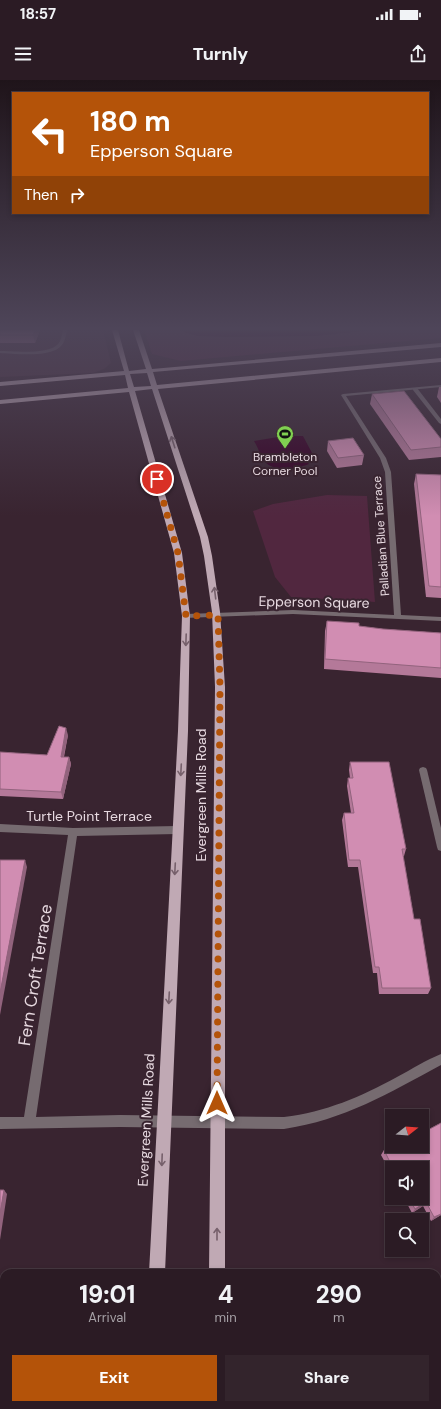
<!DOCTYPE html>
<style>
:root{--surface:#2b1b24;--page:#33242c;--text:#f1f3f6;--muted:#a6a1a6;--line:#473941;--accent:#b45309}
body{margin:0;font-family:"DM Sans",sans-serif;background:var(--page);color:var(--text);height:100vh;display:flex;flex-direction:column;font-size:15px;white-space:nowrap}
*{box-sizing:border-box;margin:0}
p{font-size:13px;color:var(--muted)}
.icon{flex:none;width:22px;height:22px;fill:none;stroke:currentColor;stroke-width:2;stroke-linecap:round;stroke-linejoin:round}
.map{position:relative;flex:1;overflow:hidden}
.sheet{position:absolute;left:0px;top:1189px;width:441px;height:140px;display:flex;flex-direction:column;background:var(--surface);border-radius:12px 12px 0 0;box-shadow:0 2px 6px #0003,0 0 0 1px var(--line)}
.sheet>*{flex:none}
.banner{position:absolute;left:12px;top:12px;width:417px;height:122px;border-radius:0px;box-shadow:0 2px 6px #0003,0 0 0 1px var(--line);background:#b45309;color:#fff;overflow:hidden}
.needle{width:26px;rotate:73deg}
.buttons{position:absolute;left:385px;top:1029px;display:grid;gap:8px}
.buttons a{display:grid;place-items:center;width:44px;height:44px;border-radius:0px;background:var(--surface);box-shadow:0 2px 6px #0003,0 0 0 1px var(--line);font-size:20px}
.pin{position:absolute;display:grid;place-items:center;width:34px;height:34px;color:#fff;margin:-17px;border:2px solid #fff;border-radius:50%;box-shadow:0 1px 4px #0007}
.me{position:absolute;width:44px;margin:-22px;rotate:0deg;stroke-linejoin:round;filter:drop-shadow(0 0 3px #0008)}
.turn{display:flex;align-items:center;gap:14px;height:84px;padding:0 12px;font-size:18px}
.turn .icon{width:52px;height:52px;stroke-width:2.5}
.turn b{display:block;font-size:28px;line-height:34px}
.then{display:flex;align-items:center;height:38px;padding:0 12px;background:#0003;gap:8px;font-size:15px}
.eta{display:flex;justify-content:space-evenly;align-items:center;height:68px;text-align:center}
.eta b{font-size:24px;font-weight:800;line-height:28px}
.primary-button{display:flex;gap:8px;margin-top:auto;padding:8px 12px}
.primary-button a{flex:1;height:46px;border-radius:0px;background:var(--accent);color:#fff;font-size:16px;font-weight:800;line-height:46px;text-align:center}
.primary-button a+a{background:var(--page);color:var(--text)}
.status{display:flex;justify-content:space-between;align-items:center;height:28px;padding:0 20px;background:var(--surface);direction:ltr}
.status svg{height:11px;fill:currentColor}
header{display:flex;justify-content:space-between;align-items:center;height:52px;padding:0 12px;background:var(--surface);font-size:18px;font-weight:800}
.map>svg:first-child{display:block}
.built{fill:#492e3d}
.green{fill:#51273f}
.water{fill:#350023}
.lines{fill:none;stroke-linecap:round;stroke-linejoin:round}
.service{fill:#766b70;fill-rule:evenodd}
.minor{fill:#766b70;fill-rule:evenodd}
.primary{fill:#c0a9b4;fill-rule:evenodd}
.wall{fill:#b47999}
.shaded-wall{fill:#92637d}
.building{fill:#d18db2;stroke:#92637d}
.oneway{stroke:#76606b}
.route{stroke:#b45309;stroke-width:7;stroke-dasharray:0 12.6}
.labels{text-anchor:middle;dominant-baseline:central;stroke-width:4;stroke-linejoin:round;paint-order:stroke}
.far-poi-label{font-size:12px;fill:#e7d9e0;stroke:#392430}
.far-street-label{font-size:12px;fill:#e7d9e0;stroke:#392430}
.street-label{font-size:14px;fill:#e7d9e0;stroke:#392430}
.near-street-label{font-size:17px;fill:#e7d9e0;stroke:#392430}
</style>
<div class="status"><b>18:57</b><svg viewBox="0 0 49 12"><path d="M0 12V9h3v3zM5 12V6h3v6zM10 12V3h3v9zM15 12V0h3v12zM26 1h20v11H26zM47 4h2v5h-2z"/></svg></div>
<header><svg class="icon" aria-label="menu" viewBox="0 0 24 24"><path d="M4 6h16M4 12h16M4 18h16"/></svg>Turnly<svg class="icon" aria-label="share" viewBox="0 0 24 24"><path d="M12 15V3M7 8l5-5 5 5M5 13v7h14v-7"/></svg></header>
<div class="map">
<svg width="441" height="1329" viewBox="0 0 441 1329">
<rect width="100%" height="100%" fill="#392430"/>
<polygon class="built" points="0,250 103,250 111,283 104,289 93,293 0,297"/>
<g class="green">
<polygon points="144,250 441,250 441,258 181,281 152,274"/>
<polygon points="327,415 367,416 375,522 291,517 275,497 253,431 273,424"/>
</g>
<g class="water">
<polygon points="180,250 373,250 317,256 225,257 198,256 186,253"/>
<path d="M 284,356 L 303,356 L 312,373 L 317,376 L 313,378 L 301,375 L 284,377 L 284,379 L 305,379 L 309,384 C 297,389 277,392 266,383 C 261,378 258,367 254,361 Z"/>
</g>
<g class="lines">
<g class="service">
<path d="M 63,250 L 67,250 C 66,255 65,261 62,265 C 52,278 15,274 0,273 L 0,271 C 14,271 48,275 58,264 C 61,261 62,255 63,250 Z"/>
<polygon points="413,308 417,308 441,339 441,344 439,343 413,310"/>
</g>
<g class="minor">
<polygon points="441,305 441,307 346,316 386,378 391,392 401,535 441,537 441,541 293,534 184,538 183,536 184,534 186,534 293,530 394,535 385,392 380,378 341,315 343,314"/>
<polygon points="423,687 426,688 427,690 441,748 441,771 438,770 437,767 419,690 420,688"/>
<path d="M 0,744 L 73,748 L 177,746 L 180,747 L 181,750 L 180,753 L 177,754 L 77,756 L 36,1037 L 120,1035 L 284,1037 C 326,1032 360,1017 397,997 C 412,989 426,980 441,974 L 441,985 C 389,1013 344,1040 284,1049 L 120,1047 L 0,1049 L 0,1037 L 24,1037 L 68,755 L 0,752 Z"/>
</g>
<g class="primary">
<path d="M 112,250 L 118,250 L 129,291 L 146,289 L 133,250 L 139,250 L 152,289 L 441,263 L 441,267 L 153,292 L 157,305 L 441,278 L 441,282 L 158,309 L 208,457 L 212,476 L 220,532 L 225,607 L 225,1193 L 209,1193 L 215,607 L 212,532 L 204,476 L 200,457 L 152,309 L 135,311 L 182,473 L 190,536 L 188,651 L 165,1193 L 149,1193 L 178,651 L 182,536 L 174,473 L 129,312 L 0,324 L 0,320 L 128,308 L 125,295 L 0,306 L 0,302 L 124,291 ZM 147,293 L 151,306 L 134,307 L 130,294 Z"/>
<rect x="142" y="1325" width="18" height="4"/>
<rect x="209" y="1325" width="18" height="4"/>
</g>
</g>
<g class="wall">
<polygon points="0,250 40,250 35,263 0,263"/>
<polygon points="439,307 441,307 441,323 437,317"/>
<polygon points="372,314 441,359 441,377 409,380 370,324"/>
<polygon points="328,361 364,375 362,385 337,388 327,371"/>
<polygon points="416,394 441,395 441,518 426,517 414,404"/>
<polygon points="327,541 359,546 383,549 441,553 441,598 324,589 325,551"/>
<polygon points="68,655 64,677 69,677 71,684 63,719 0,716 0,672 47,675"/>
<polygon points="350,682 406,769 404,776 403,776 414,839 431,908 428,914 379,914 377,893 373,893 358,787 348,787 342,740 344,733 351,733 347,706 348,698 350,698 349,690"/>
<polygon points="441,1043 441,1135 431,1141 423,1126 412,1133 404,1118 422,1118 422,1088 392,1088 392,1095 381,1075 384,1070 393,1066 422,1066 422,1053"/>
</g>
<g class="shaded-wall">
<polygon points="35,250 40,250 35,263 33,255"/>
<polygon points="66,648 68,655 62,684 61,677"/>
<polygon points="69,677 71,684 63,719 61,712"/>
<polygon points="25,780 27,787 0,935 0,913"/>
<polygon points="4,1110 7,1114 0,1160 0,1133"/>
<polygon points="426,1122 423,1126 412,1133 415,1129"/>
<polygon points="441,1134 441,1135 431,1141 434,1137"/>
</g>
<g class="building">
<polygon points="0,250 35,250 33,255 0,255"/>
<polygon points="404,311 441,359 441,367 411,370 372,314"/>
<polygon points="353,358 364,375 338,378 328,361"/>
<polygon points="416,394 441,395 441,507 429,506"/>
<polygon points="327,541 359,543 359,546 383,549 441,553 441,588 325,579"/>
<polygon points="59,646 66,648 61,677 69,677 61,712 0,709 0,672 47,675"/>
<polygon points="350,682 389,682 406,769 402,769 414,839 420,839 431,908 382,908 379,887 375,887 360,780 349,780 344,733 354,733 348,698 353,698"/>
<polygon points="0,780 25,780 0,913"/>
<polygon points="441,1043 441,1134 434,1137 426,1122 415,1129 409,1118 422,1118 422,1088 393,1088 384,1070 393,1066 422,1066 422,1053"/>
<polygon points="0,1110 4,1110 0,1133"/>
</g>
<defs><path id="oneway-shaft" d="M-6 0H5M1.5-3L5.5 0L1.5 3" fill="none" stroke-width="1.6" stroke-linecap="round" stroke-linejoin="round"/></defs>
<g class="oneway">
<use href="#oneway-shaft" transform="translate(173 362) rotate(-108)"/>
<use href="#oneway-shaft" transform="translate(215 513) rotate(-97)"/>
<use href="#oneway-shaft" transform="translate(186 560) rotate(92)"/>
<use href="#oneway-shaft" transform="translate(181 690) rotate(93)"/>
<use href="#oneway-shaft" transform="translate(175 789) rotate(93)"/>
<use href="#oneway-shaft" transform="translate(169 918) rotate(93)"/>
<use href="#oneway-shaft" transform="translate(162 1080) rotate(92)"/>
<use href="#oneway-shaft" transform="translate(217 1154) rotate(-90)"/>
</g>
<linearGradient id="sky" x2="0" y2="1"><stop stop-color="#1f141a"/><stop offset="0.57" stop-color="#4e4559"/><stop offset="1" stop-color="#4e4559" stop-opacity="0"/></linearGradient>
<rect width="441" height="436" fill="url(#sky)"/>
<g class="lines">
<polyline class="route" points="157,399 178,473 186,536 218,535 220,607 217,1023"/>
</g>
<defs>
<g id="stadium-pin" transform="scale(0.9)"><path d="M0 17L-7.5 6A9.5 9.5 0 1 1 7.5 6Z" fill="#80d051" stroke="#392430"/><path d="M0-5a6.5 5 0 1 0 0 10a6.5 5 0 1 0 0-10ZM-3.5-1.8h7v3.6h-7Z" fill="#111"/></g>
</defs>
<g fill-rule="evenodd">
<use href="#stadium-pin" x="285" y="354"/>
</g>
<g class="labels">
<g class="far-poi-label">
<text x="285" y="377">Brambleton<tspan x="285" dy="14">Corner Pool</tspan></text>
</g>
<g class="far-street-label">
<text transform="translate(381 456) rotate(-94)">Palladian Blue Terrace</text>
</g>
<g class="street-label">
<text transform="translate(314 522) rotate(1)">Epperson Square</text>
<text transform="translate(201 715) rotate(-90)">Evergreen Mills Road</text>
<text x="89" y="736">Turtle Point Terrace</text>
<text transform="translate(146 1040) rotate(-87)">Evergreen Mills Road</text>
</g>
<g class="near-street-label">
<text transform="translate(35 895) rotate(-81)">Fern Croft Terrace</text>
</g>
</g>
</svg>
<div class="buttons">
<a><svg class="needle" viewBox="-14 -14 28 28"><path d="M0-13l5 13h-10z" fill="#e53935"/><path d="M0 13l5-13h-10z" fill="#a6a1a6"/></svg></a>
<a><svg class="icon" aria-label="sound" viewBox="0 0 24 24"><path d="M4 9h4l5-4v14l-5-4H4zM17 9q2 3 0 6"/></svg></a>
<a><svg class="icon" aria-label="search" viewBox="0 0 24 24"><circle cx="10" cy="10" r="6"/><path d="M15 15l6 6"/></svg></a>
</div>
<div class="pin" style="left:157px;top:399px;background:#d93025"><svg class="icon" aria-label="arrive" viewBox="0 0 24 24"><path d="M6 21V4h12l-3 4 3 4H6"/></svg></div>
<svg class="me" style="left:217px;top:1023px" viewBox="-20 -20 40 40"><path d="M0-17L14 15 0 8-14 15z" fill="#b45309" stroke="#fff" stroke-width="4"/></svg>
<div class="banner">
<div class="turn"><svg class="icon" aria-label="left" viewBox="0 0 24 24"><path d="M17 20v-9H6M10 6l-5 5 5 5"/></svg><div><b>180 m</b>Epperson Square</div></div>
<div class="then">Then<svg class="icon" aria-label="right" viewBox="0 0 24 24"><path d="M7 20v-9h11M14 6l5 5-5 5"/></svg></div>
</div>
<section class="sheet">
<div class="eta">
<div><b>19:01</b><p>Arrival</p></div>
<div><b>4</b><p>min</p></div>
<div><b>290</b><p>m</p></div>
</div>
<div class="primary-button"><a>Exit</a><a>Share</a></div>
</section>
</div>
